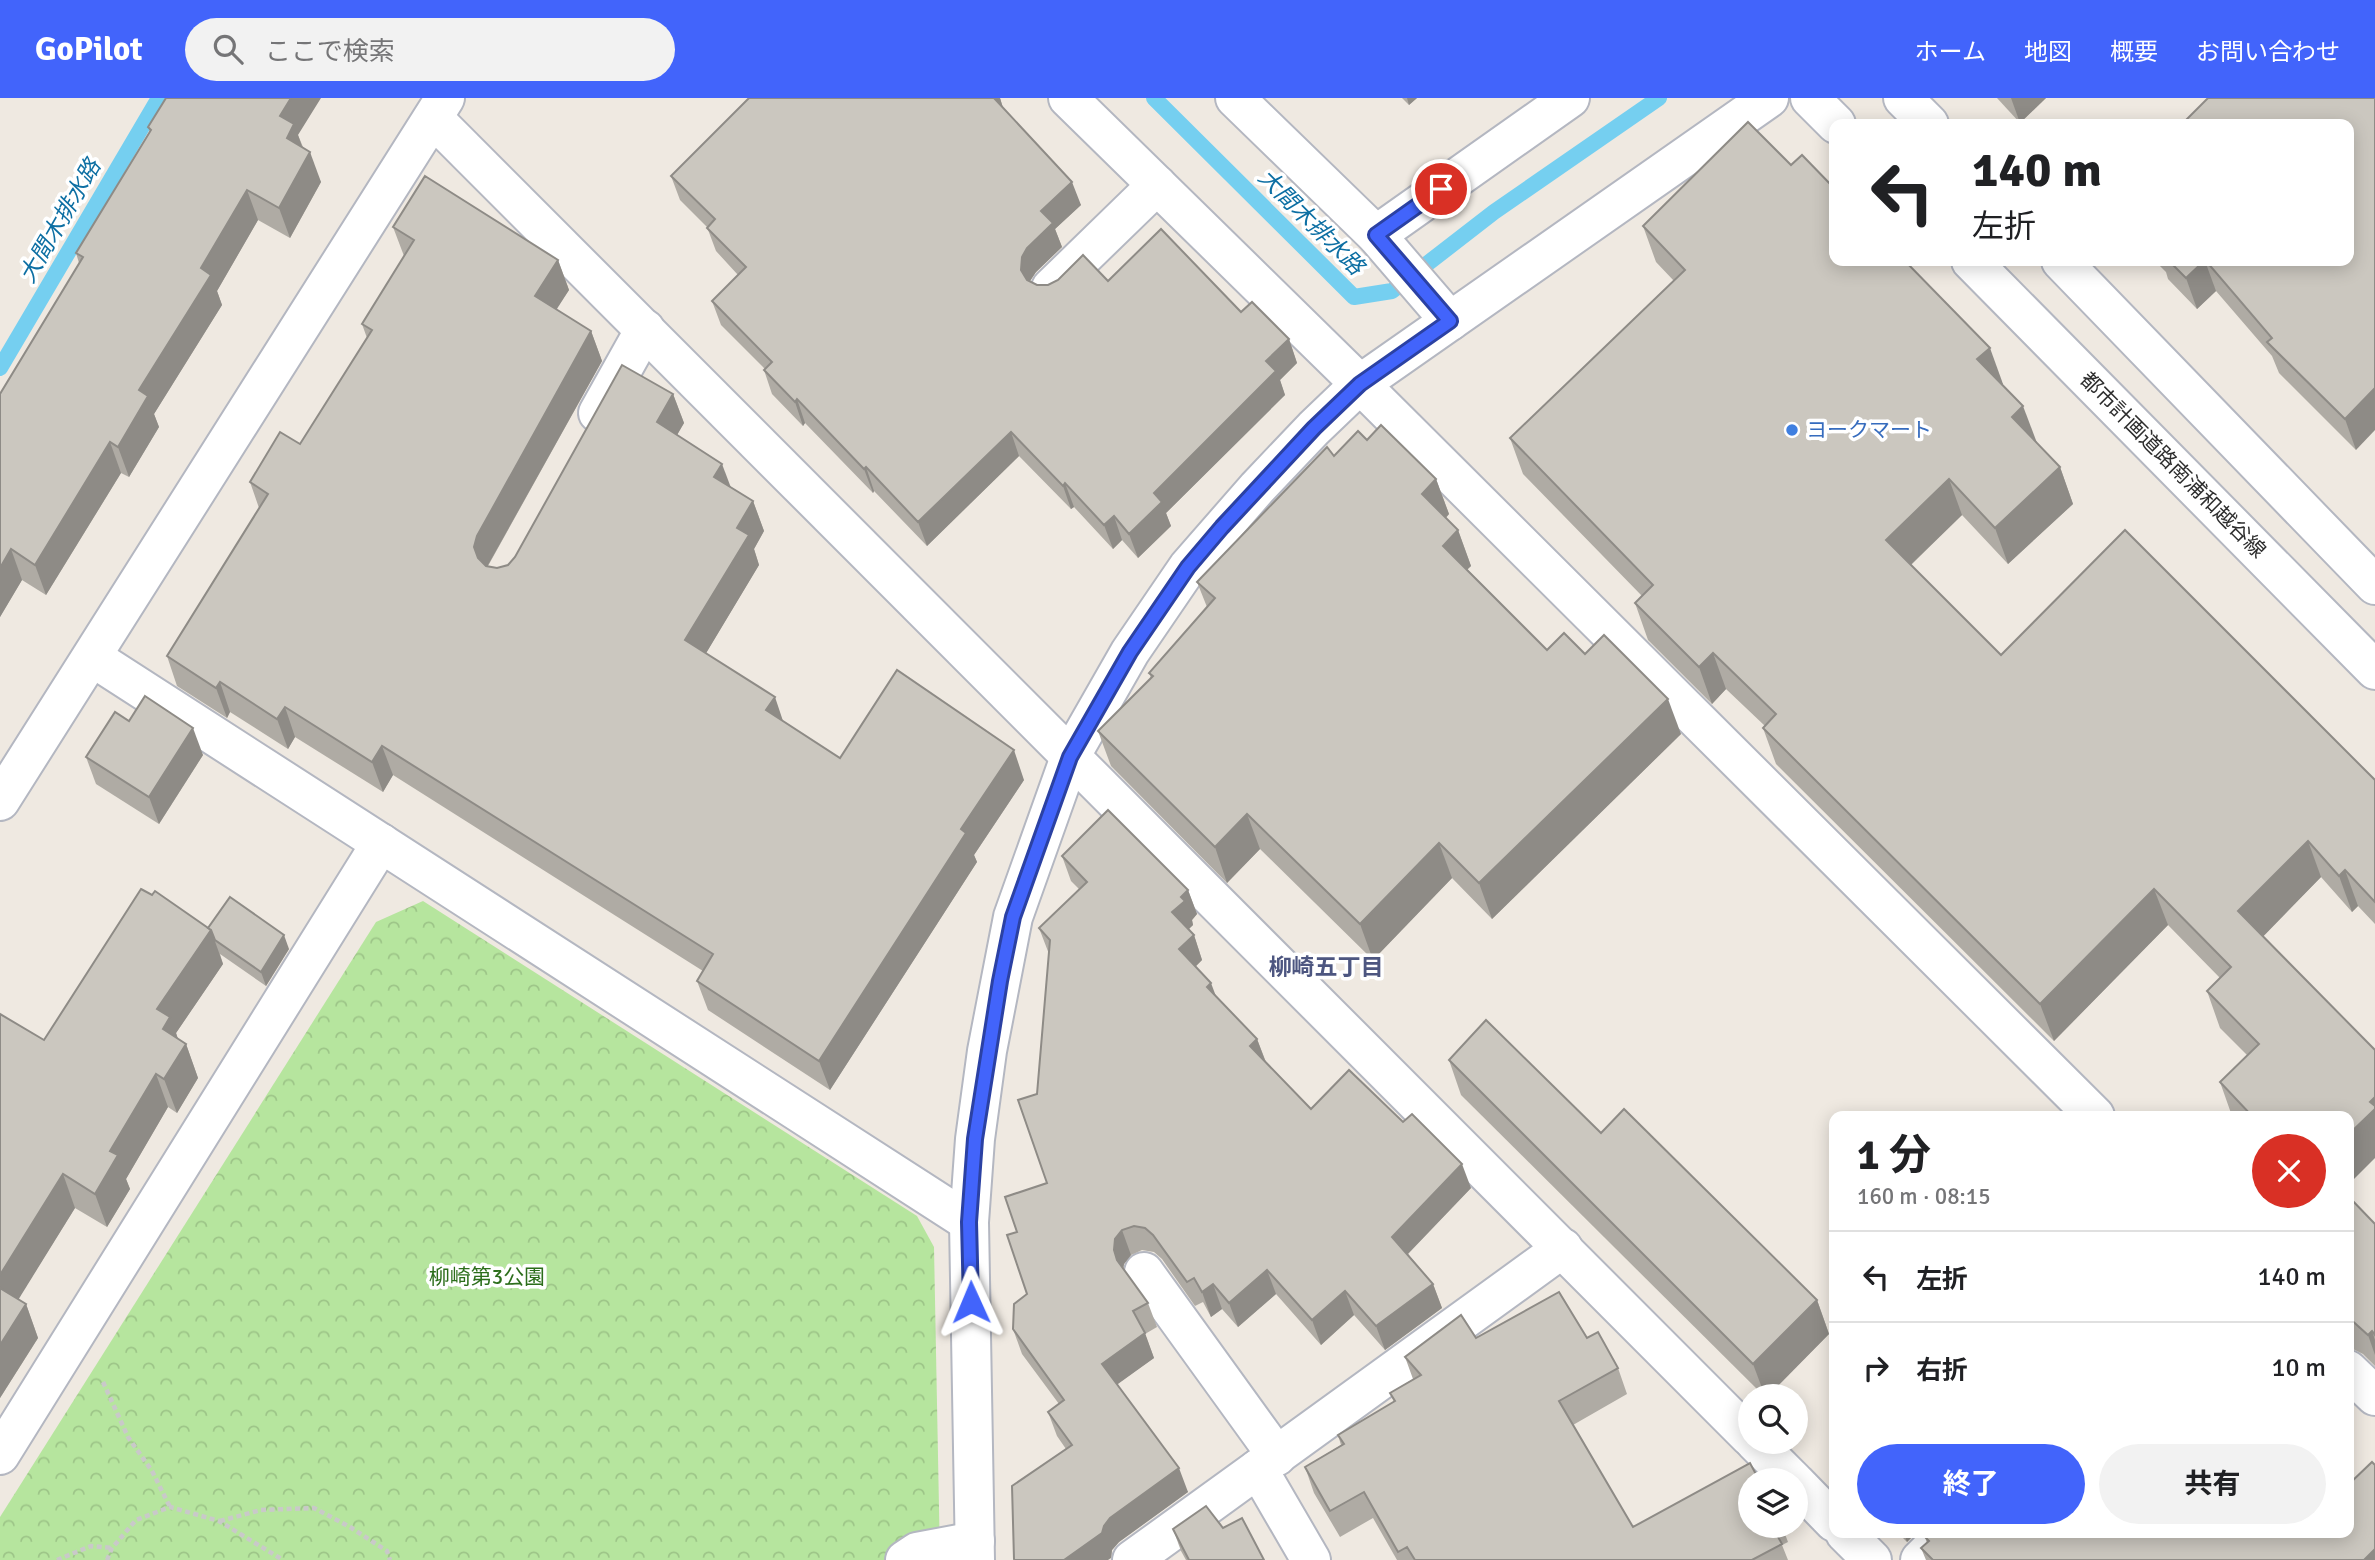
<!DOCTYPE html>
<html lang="ja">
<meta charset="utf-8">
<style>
:root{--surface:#fff;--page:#f2f2f2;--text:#202124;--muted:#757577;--line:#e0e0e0;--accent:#4264fb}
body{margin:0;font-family:Signika,"Noto Sans JP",sans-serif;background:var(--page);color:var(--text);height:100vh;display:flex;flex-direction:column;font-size:26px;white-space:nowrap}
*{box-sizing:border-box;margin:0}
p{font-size:23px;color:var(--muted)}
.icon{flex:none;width:38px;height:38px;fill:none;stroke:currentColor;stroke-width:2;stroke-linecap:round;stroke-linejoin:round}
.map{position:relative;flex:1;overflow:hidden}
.sheet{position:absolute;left:1829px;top:1013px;width:525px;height:427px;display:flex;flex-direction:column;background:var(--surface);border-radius:14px;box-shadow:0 4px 18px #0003}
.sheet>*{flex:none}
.guide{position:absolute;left:1829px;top:21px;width:525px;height:147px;border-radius:14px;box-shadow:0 4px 18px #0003;background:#fff;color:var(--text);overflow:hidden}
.tools{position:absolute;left:1738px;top:1286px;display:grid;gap:14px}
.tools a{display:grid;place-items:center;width:70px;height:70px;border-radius:50%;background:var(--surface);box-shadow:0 4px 18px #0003;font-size:35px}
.pin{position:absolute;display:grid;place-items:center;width:60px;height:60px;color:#fff;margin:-30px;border:4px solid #fff;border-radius:50%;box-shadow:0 2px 7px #0007}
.me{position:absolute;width:77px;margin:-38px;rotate:359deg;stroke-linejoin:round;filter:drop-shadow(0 0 5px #0008)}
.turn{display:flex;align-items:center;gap:24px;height:147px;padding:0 28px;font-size:32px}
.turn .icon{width:91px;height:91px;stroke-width:2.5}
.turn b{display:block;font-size:49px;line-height:60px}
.round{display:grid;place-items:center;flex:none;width:74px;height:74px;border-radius:37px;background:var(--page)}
.head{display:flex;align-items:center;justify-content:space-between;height:119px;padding:0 28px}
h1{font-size:42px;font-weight:700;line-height:52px}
.primary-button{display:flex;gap:14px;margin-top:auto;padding:14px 28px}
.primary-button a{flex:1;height:80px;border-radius:42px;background:var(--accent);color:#fff;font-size:28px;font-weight:700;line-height:80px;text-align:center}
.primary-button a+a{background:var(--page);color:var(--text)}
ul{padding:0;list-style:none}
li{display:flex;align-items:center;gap:21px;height:91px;padding:0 28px;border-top:2px solid var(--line)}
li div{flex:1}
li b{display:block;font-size:26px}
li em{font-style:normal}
header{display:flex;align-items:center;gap:42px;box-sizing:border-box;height:98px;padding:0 35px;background:var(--accent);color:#fff}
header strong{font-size:33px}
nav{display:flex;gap:38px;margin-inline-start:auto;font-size:24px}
.search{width:490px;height:63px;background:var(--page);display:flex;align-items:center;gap:18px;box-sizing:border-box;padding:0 24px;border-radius:38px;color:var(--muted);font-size:26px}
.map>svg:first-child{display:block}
.forest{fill:url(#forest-crowns)}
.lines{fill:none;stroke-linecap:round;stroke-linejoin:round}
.stream{stroke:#75cff0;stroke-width:16}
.minor-casing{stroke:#b4b7c1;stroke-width:42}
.path{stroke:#c9c9c9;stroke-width:4.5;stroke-dasharray:5 3.5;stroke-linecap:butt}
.minor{stroke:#fff;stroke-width:38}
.wall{fill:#afaba4}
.shaded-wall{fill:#8e8b86}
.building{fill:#cbc7bf;stroke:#8e8b86;stroke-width:2}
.route-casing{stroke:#2b41a3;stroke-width:18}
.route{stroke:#4264fb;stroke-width:12}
.shop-dot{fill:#3f7fe0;stroke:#fff;stroke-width:2.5}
.labels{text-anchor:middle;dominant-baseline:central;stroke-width:7;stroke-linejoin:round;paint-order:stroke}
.shop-label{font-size:21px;fill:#366cbe;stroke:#fff;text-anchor:start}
.street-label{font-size:21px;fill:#2e2e2e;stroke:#fff}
.park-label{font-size:21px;fill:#2c6e1b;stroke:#fff}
.water-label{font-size:23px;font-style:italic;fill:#0d6fa3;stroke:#fff}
.neighbourhood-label{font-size:23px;font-weight:bold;fill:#4d5680;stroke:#fff}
</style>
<header>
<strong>GoPilot</strong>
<div class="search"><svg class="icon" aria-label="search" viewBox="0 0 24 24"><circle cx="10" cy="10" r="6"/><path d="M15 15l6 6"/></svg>ここで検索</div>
<nav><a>ホーム</a><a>地図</a><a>概要</a><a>お問い合わせ</a></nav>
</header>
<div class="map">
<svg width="2375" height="1462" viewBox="0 0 2375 1462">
<defs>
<pattern id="forest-crowns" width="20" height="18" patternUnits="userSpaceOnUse" patternTransform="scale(1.75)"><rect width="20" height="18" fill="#b6e59e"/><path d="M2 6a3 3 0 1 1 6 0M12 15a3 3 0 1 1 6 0" fill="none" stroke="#9dc588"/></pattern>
</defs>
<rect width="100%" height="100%" fill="#efe9e1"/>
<polygon class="forest" points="423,803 917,1118 934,1149 940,1462 0,1462 0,1419 376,824"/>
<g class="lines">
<g class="stream">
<polyline points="1154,0 1354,199 1392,193 1494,114 1659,0"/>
<polyline points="0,270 159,0"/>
</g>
<g class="minor-casing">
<g id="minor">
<polyline points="1068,0 1360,286 2095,1018"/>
<polyline points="1235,0 1376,137 1450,223"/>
<polyline points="1810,0 1836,26"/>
<polyline points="1903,0 1929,26"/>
<polyline points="433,20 1750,1339"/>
<polyline points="1376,137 1570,0"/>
<polyline points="1971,163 2375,572"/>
<polyline points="2061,163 2375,487"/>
<polyline points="1051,190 1157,87"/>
<polyline points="598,315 645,231"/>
<polyline points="92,559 969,1124"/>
<polyline points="0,703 445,0"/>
<polyline points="1144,1174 1277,1358"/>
<polyline points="2348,1272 2375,1298"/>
<polyline points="1755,1344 1793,1382"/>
<polyline points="0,1357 381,745"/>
<polyline points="1258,1371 1311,1462"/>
<polyline points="1796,1385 1834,1424"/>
<polyline points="1845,1435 1872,1462"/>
<polyline points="905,1462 917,1454 975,1443"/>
<polyline points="975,1462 969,1124 975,1041 987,953 1013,819 1070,659 1130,554 1188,469 1257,390 1314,330 1360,286 1769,0"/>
<polyline points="1132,1462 1563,1150"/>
<polyline points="1920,1462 1947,1435"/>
</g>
</g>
<g class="path">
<polyline points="103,1284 128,1339 152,1373 170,1409"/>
<polyline points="220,1423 261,1412 314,1410 350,1429 387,1453 390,1462"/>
<polyline points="57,1462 91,1448 112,1450"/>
<polyline points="107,1462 112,1450 136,1422 170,1409 219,1423 283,1462"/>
</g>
<use href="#minor" class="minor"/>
</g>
<g class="wall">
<polygon points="749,0 1000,0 1003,10 1081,107 1055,131 1062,149 1036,174 1030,183 1037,187 1108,183 1241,214 1289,241 1297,265 1280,282 1285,297 1166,415 1171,428 1138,460 1122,442 1113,451 1074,409 1071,411 1019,358 927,448 874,393 873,395 805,325 803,328 772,296 764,272 765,271 721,227 712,203 738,177 716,153 707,129 680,102 671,78"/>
<polygon points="1402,0 1417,0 1409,7"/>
<polygon points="1997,0 2046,0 2020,25"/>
<polygon points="2375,0 2356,352 2279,275 2272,258 2216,193 2197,211 2168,181 2166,174 2155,163 2348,163"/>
<polygon points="148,29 298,37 303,49 321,84 290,140 258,122 217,193 222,207 154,316 159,329 129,379 121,375 46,497 22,482 0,519 0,296 79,165 76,155 150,34"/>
<polygon points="1643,128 2003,286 2002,287 2037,345 2060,369 2073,406 2008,466 1962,417 1911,467 2001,557 2375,682 2375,826 2358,808 2352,814 2321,779 2263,838 2348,1018 2232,1018 2220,984 2247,957 2220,930 2207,893 2220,880 2168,827 2054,943 1776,666 1763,630 1765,628 1726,591 1712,606 1648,542 1635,505 1642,498 1523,376 1510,340 1674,183 1656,164"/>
<polygon points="393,129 558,162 569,192 556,211 591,233 602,263 488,468 497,470 508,467 673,296 684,325 677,337 731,389 753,403 764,433 754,451 759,467 706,555 784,624 840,660 1024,682 974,757 977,764 830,992 708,912 697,883 703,873 393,677 383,694 295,639 288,651 230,614 227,620 177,588 167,558 259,410 250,384 300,346 367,240 362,226 404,158"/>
<polygon points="1367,342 1436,381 1449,416 1446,420 1458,432 1471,468 1467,471 1547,552 1585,556 1681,636 1492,821 1452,780 1373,862 1260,751 1227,785 1111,668 1098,633 1151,580 1149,575 1207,509 1197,484 1334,358"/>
<polygon points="129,623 203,657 159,726 96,686 86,659"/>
<polygon points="1062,758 1188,792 1197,816 1192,822 1193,827 1188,832 1194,837 1202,862 1195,869 1215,898 1257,941 1266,964 1311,1011 1471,1090 1408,1156 1433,1186 1442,1210 1385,1252 1354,1217 1321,1247 1276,1196 1238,1229 1222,1211 1211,1219 1203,1204 1195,1208 1162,1161 1154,1154 1142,1152 1131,1157 1124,1166 1123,1171 1148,1205 1157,1229 1145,1236 1154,1260 1117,1286 1188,1394 1119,1444 1112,1452 1111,1460 1066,1351 1057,1338 1048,1314 1059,1306 1022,1256 1013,1231 1027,1196 1017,1134 1047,1085 1037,996 1049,856 1039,830 1079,791 1071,783"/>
<polygon points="208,830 289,851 266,888 220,856 223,866 176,935 178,941 186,946 198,980 177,1015 168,1009 126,1081 130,1091 107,1129 75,1110 18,1201 26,1206 38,1240 0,1300 0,916 44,942"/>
<polygon points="1449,962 1601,1035 1817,1202 1829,1236 1768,1298 1764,1298 1461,997"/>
<polygon points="2348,1098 2375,1126 2375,1268 2363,1256 2353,1251 2348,1251"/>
<polygon points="1476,1240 1587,1240 1618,1270 1627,1296 1573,1327 1633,1429 1782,1428 1788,1444 1782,1447 1788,1462 1397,1462 1373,1420 1340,1439 1314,1395 1305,1369 1341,1347 1338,1337 1394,1304 1390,1295 1413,1281 1405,1259"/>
<polygon points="1223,1430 1264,1462 1186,1462 1181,1453 1173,1431"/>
<polygon points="1898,1435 1916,1435 1907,1444"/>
<polygon points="1925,1439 2375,1462 1926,1462 1921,1450 1927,1445"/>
</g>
<g class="shaded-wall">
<polygon points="291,0 321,0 298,37 305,57 298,70 280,18"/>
<polygon points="990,0 1000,0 1003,10"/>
<polygon points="1407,0 1417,0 1409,7"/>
<polygon points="2011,0 2046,0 2020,25"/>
<polygon points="310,54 321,84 290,140 279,110"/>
<polygon points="1072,84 1081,107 1055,131 1062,149 1036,174 1030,183 1030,196 1021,172 1022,159 1041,113"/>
<polygon points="247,92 258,122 217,193 222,207 154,316 159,329 129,379 118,349 139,292 201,170"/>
<polygon points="558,162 569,192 546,228 535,198"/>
<polygon points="2204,163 2205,163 2216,193 2197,211 2186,180"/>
<polygon points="591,233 602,263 488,467 485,479 474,449 477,438"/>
<polygon points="1289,241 1297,265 1280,282 1285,297 1166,415 1171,428 1138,460 1129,436 1154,395 1266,263"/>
<polygon points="1990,250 2003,286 1991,297 1977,261"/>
<polygon points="2375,290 2375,332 2356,352 2345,321"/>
<polygon points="673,296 684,325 667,354 657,324"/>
<polygon points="797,301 805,325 803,328 795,304"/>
<polygon points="2023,308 2037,345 2012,319"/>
<polygon points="1011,334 1019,358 927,448 918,424"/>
<polygon points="110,344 121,375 46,497 35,467"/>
<polygon points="722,366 733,395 714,379"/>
<polygon points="866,369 874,393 873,395 864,371"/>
<polygon points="2060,369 2073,406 2008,466 1995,430"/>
<polygon points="1436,381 1449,416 1434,432 1422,396"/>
<polygon points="1949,381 1962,417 1899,478 1886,442"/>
<polygon points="1065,385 1074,409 1071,411 1063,388"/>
<polygon points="753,403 764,433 754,451 759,467 696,572 685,542 737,430"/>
<polygon points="1114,418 1122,442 1113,451 1104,427"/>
<polygon points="1458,432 1471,468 1456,483 1443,448"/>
<polygon points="11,451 22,482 0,519 0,470"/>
<polygon points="1713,555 1726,591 1712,606 1699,569"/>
<polygon points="220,584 230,614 227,620 216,590"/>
<polygon points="775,599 785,629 766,612"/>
<polygon points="1668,601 1681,636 1492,821 1479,785"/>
<polygon points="285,609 295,639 288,651 277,621"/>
<polygon points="193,630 203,657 159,726 149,699"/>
<polygon points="382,648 393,677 383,694 372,664"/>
<polygon points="1014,652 1024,682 974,757 977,764 830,992 819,963 961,731"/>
<polygon points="1247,716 1260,751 1227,785 1215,749"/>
<polygon points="2308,743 2321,779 2252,850 2238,813"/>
<polygon points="1439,745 1452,780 1373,862 1360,826"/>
<polygon points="2345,772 2358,808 2352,814 2339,778"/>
<polygon points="2154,791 2168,827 2054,943 2040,906"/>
<polygon points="1188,792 1197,816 1192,822 1193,827 1181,838 1172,814 1181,799"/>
<polygon points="211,832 223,866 176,935 182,953 186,946 198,980 177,1015 164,981 163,931 157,911"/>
<polygon points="284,837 289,851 266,888 261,874"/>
<polygon points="1194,837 1202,862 1188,876 1179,851"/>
<polygon points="1211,885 1220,909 1207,889"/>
<polygon points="1257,941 1266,965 1250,948"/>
<polygon points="156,976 168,1009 126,1081 130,1091 107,1129 95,1096 110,1053"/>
<polygon points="2375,999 2375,1060 2348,1087 2348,1037 2370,1004"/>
<polygon points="1462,1066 1471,1090 1401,1163 1392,1139"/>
<polygon points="63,1076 75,1110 7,1220 0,1202 0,1177"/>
<polygon points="1122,1132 1131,1157 1124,1166 1122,1177 1114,1152 1115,1141"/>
<polygon points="1267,1172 1276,1196 1238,1229 1229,1205"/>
<polygon points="1213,1186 1222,1211 1211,1219 1202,1194"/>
<polygon points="1433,1186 1442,1210 1385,1252 1376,1228"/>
<polygon points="1345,1193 1354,1217 1321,1247 1312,1222"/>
<polygon points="1817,1202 1829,1236 1768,1298 1765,1298 1753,1266"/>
<polygon points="26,1206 38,1240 0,1300 0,1247"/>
<polygon points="2372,1233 2375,1242 2375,1257 2368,1237"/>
<polygon points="1145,1235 1154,1260 1111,1291 1102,1266"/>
<polygon points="1179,1370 1188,1394 1119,1444 1112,1452 1111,1460 1108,1462 1064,1462 1104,1428 1110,1420"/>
<polygon points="1904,1435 1916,1435 1907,1444"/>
<polygon points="2375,1451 2375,1462 2364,1462"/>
</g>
<g class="building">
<polygon points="166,0 291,0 280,18 294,26 287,40 310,54 279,110 247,92 201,170 211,177 139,292 148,298 118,349 110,344 35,467 11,451 0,470 0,296 83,159 76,155 151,32 148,29"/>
<polygon points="749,0 994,0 1072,84 1041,113 1053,125 1027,150 1022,159 1021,172 1027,182 1037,187 1048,187 1058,182 1083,157 1108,183 1161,131 1241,214 1252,204 1289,241 1266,263 1276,273 1154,395 1162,404 1129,436 1114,418 1104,427 1065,385 1063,388 1011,334 918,424 866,369 864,371 797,301 795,304 764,272 772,264 712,203 746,169 707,130 715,121 671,78"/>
<polygon points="2208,0 2375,0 2375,290 2345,321 2267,244 2272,240 2206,163 2348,163 2348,26 2182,26"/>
<polygon points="1748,24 1791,67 1802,57 1834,90 1834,163 1905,163 1990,250 1977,261 2023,308 2012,319 2060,369 1995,430 1949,381 1886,442 2001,557 2125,432 2375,682 2375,804 2345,772 2339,778 2308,743 2238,813 2375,952 2375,999 2370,1004 2375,1008 2375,1011 2348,1037 2348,1018 2252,1018 2220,984 2259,946 2207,893 2231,869 2154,791 2040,906 1763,630 1776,616 1713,555 1699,569 1635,505 1653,487 1510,340 1685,172 1643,128"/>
<polygon points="425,78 558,162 535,198 591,233 477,438 474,449 478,460 486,468 497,470 508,467 515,459 622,267 673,296 657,324 722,366 714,379 753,403 737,430 749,437 685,542 775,599 766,612 840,660 897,572 1014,652 961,731 966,735 819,963 697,883 713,856 382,648 372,664 285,609 277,621 220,584 216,590 167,558 268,396 250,384 280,334 300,346 372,232 362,226 414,142 393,129"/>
<polygon points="2169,163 2204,163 2186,180"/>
<polygon points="1381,327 1436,381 1422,396 1458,432 1443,448 1547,552 1564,535 1585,556 1604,537 1668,601 1479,785 1439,745 1360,826 1247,716 1215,749 1098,633 1153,578 1149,575 1215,500 1197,484 1327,349 1334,358 1358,333 1367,342"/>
<polygon points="145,598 193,630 149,699 86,659 115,614 129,623"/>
<polygon points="1108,712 1188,792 1181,799 1185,803 1172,814 1194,837 1179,851 1211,885 1207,889 1257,941 1250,948 1311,1011 1349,972 1403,1024 1412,1016 1462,1066 1392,1139 1433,1186 1376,1228 1345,1193 1312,1222 1267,1172 1229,1205 1213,1186 1202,1194 1194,1180 1187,1184 1153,1137 1145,1130 1134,1128 1122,1132 1115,1141 1114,1152 1117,1162 1148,1205 1133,1213 1145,1235 1102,1266 1179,1370 1110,1420 1104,1428 1102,1435 1064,1462 1015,1462 1014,1461 1012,1388 1072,1347 1048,1314 1064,1302 1013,1231 1014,1206 1027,1196 1007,1137 1017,1134 1005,1099 1047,1085 1018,1002 1037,996 1050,842 1039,830 1087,784 1062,758"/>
<polygon points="141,791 152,797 155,793 211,832 157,911 170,919 163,931 186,946 164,981 156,976 110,1053 118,1057 95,1096 63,1076 0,1177 0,916 44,942"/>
<polygon points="230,799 284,837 261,874 215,842 211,832 208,830"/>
<polygon points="1486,922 1601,1035 1624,1011 1817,1202 1753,1266 1449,962"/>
<polygon points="2348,1098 2375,1126 2375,1237 2372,1233 2368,1237 2348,1219"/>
<polygon points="0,1190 26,1206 0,1247"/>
<polygon points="1559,1194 1587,1240 1598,1234 1618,1270 1559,1303 1633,1429 1750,1365 1759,1382 1750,1382 1750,1428 1772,1428 1782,1446 1752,1462 1415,1462 1407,1449 1398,1454 1364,1394 1330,1413 1305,1369 1344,1346 1338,1337 1395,1303 1390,1295 1421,1277 1405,1259 1461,1217 1476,1240"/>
<polygon points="2372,1364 2375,1367 2375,1451 2364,1462 1933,1462 1921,1450 1929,1443 1925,1439 1928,1435 2348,1435 2348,1387"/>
<polygon points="1206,1408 1223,1430 1242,1420 1264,1462 1189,1462 1173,1431"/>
</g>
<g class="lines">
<g class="route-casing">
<polyline id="route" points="971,1204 969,1124 975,1041 1000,883 1013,819 1070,659 1130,554 1188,469 1222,429 1314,330 1360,286 1450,223 1376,137 1441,91"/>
</g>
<use href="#route" class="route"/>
</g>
<circle class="shop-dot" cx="1792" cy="332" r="7"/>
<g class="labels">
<g class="shop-label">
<text x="1806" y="332">ヨークマート</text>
</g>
<g class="street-label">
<text transform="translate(2173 367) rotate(45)">都市計画道路南浦和越谷線</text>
</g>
<g class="park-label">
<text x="487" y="1179">柳崎第3公園</text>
</g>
<g class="water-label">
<text transform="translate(60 123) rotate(-60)">大間木排水路</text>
<text transform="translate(1311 124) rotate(45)">大間木排水路</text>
</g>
<g class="neighbourhood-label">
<text x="1326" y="869">柳崎五丁目</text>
</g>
</g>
</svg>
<div class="tools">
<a><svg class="icon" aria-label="search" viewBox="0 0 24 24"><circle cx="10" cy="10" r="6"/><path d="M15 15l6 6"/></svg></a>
<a><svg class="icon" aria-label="layers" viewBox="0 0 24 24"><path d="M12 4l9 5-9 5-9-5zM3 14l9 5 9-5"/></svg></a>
</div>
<div class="pin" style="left:1441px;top:91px;background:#d93025"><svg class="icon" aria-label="arrive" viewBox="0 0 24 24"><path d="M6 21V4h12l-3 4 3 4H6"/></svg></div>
<svg class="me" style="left:971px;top:1204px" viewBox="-20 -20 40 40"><path d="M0-17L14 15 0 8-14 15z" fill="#4264fb" stroke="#fff" stroke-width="4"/></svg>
<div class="guide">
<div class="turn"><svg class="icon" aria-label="left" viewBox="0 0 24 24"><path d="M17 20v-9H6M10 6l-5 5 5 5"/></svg><div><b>140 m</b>左折</div></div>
</div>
<section class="sheet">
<div class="head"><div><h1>1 分</h1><p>160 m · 08:15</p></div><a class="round" style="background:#d93025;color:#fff"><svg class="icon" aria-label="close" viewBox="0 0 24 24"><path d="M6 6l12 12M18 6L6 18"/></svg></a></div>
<ul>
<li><svg class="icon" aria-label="left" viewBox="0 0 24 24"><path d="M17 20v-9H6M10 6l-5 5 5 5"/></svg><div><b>左折</b></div><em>140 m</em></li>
<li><svg class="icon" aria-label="right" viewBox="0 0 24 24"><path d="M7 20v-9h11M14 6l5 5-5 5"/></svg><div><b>右折</b></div><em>10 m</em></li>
</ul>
<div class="primary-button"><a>終了</a><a>共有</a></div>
</section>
</div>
